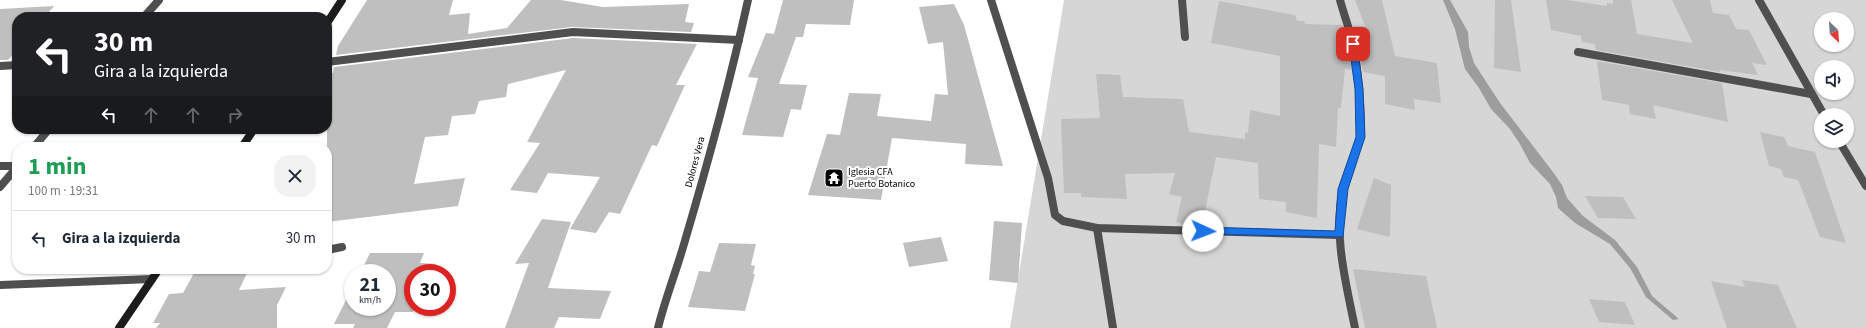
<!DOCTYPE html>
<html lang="es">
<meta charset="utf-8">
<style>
:root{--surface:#fff;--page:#f2f2f3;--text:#1f2937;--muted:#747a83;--line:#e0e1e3}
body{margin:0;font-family:"Source Sans 3",sans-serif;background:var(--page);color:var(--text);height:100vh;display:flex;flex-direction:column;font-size:15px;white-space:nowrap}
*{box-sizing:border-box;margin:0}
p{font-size:13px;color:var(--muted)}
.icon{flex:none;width:22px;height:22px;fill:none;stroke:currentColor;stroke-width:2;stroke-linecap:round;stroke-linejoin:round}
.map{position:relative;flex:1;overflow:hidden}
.details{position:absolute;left:12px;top:142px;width:320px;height:132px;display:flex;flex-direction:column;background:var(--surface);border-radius:16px;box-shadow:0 1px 3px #0004}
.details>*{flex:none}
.banner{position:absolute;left:12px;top:12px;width:320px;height:122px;border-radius:16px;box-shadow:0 1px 3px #0004;background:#202124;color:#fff;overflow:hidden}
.needle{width:26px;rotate:155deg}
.buttons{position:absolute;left:1814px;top:12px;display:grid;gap:8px}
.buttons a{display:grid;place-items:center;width:40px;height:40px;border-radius:50%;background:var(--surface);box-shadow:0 1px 3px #0004;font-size:20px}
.speed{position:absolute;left:344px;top:264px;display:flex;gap:8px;font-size:20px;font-weight:700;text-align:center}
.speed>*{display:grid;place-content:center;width:52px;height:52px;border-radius:50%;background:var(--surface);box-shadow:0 1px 3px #0004;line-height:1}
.speed small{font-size:10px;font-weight:400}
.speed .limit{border:6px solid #d22;background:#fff;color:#111}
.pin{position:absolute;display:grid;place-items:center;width:34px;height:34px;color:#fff;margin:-17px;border-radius:8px;box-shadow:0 2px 6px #0006}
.me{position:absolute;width:44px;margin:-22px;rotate:92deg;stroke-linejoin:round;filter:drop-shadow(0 0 3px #0008)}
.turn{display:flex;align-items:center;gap:14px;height:84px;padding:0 16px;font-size:18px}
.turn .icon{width:52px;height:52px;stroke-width:2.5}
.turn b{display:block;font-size:28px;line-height:34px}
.lanes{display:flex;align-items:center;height:38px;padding:0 16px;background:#0003;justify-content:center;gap:20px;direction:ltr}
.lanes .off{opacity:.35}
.round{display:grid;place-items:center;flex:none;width:42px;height:42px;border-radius:16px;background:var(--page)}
.summary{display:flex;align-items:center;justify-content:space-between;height:68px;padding:0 16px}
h1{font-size:24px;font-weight:700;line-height:30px;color:#1e9e55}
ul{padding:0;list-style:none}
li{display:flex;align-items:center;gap:12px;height:56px;padding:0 16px;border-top:1px solid var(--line)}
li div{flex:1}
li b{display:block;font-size:15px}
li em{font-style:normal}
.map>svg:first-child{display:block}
.green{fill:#d6d6d6;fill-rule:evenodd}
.water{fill:#9d9d9d}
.building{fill:#bfbfbf}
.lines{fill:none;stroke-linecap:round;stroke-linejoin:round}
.lane{stroke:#4f4f4f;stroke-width:8}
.street{stroke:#4f4f4f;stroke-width:8}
.secondary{stroke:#1c1c1c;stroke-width:8}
.route{fill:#1a73e8;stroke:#114b97}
.labels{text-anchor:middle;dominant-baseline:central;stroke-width:4;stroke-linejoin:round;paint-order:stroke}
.street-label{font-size:10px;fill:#000;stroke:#fff}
.poi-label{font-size:10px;fill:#000;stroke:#fff;text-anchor:start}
</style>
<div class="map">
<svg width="1866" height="328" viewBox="0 0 1866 328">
<rect width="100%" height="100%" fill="#fff"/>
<path class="green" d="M 1064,0 L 1866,0 L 1866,328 L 1010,328 ZM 1821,19 L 1847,19 L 1847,45 L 1821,45 ZM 1821,67 L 1847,67 L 1847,93 L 1821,93 ZM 1821,115 L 1847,115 L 1847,141 L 1821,141 Z"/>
<polygon class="water" points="1443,0 1450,0 1468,32 1469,47 1474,63 1500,103 1553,172 1562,185 1567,198 1583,216 1615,240 1637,267 1652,296 1679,319 1673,320 1646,297 1630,268 1610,244 1575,223 1558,208 1556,197 1550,184 1530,163 1520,144 1510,129 1491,109 1479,88 1465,69 1455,29"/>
<g class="building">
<polygon points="367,0 453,0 449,15 470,13 468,34 507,28 531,0 561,0 603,7 689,4 685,22 694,23 691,32 572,27 336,55 338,46"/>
<polygon points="783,0 854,0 850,25 806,24 803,37 796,37 779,84 807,85 801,110 791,109 783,137 742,135 758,78 748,77 766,33 774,34"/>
<polygon points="1355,0 1382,0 1395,56 1437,63 1441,103 1414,99 1415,110 1385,104 1385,76 1363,72 1354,26 1365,26"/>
<polygon points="1495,0 1511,0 1521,72 1494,68"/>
<polygon points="1546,0 1567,0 1607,6 1607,3 1613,4 1613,0 1631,0 1637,34 1693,43 1672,0 1710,0 1713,13 1729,15 1736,29 1749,30 1767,65 1752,63 1758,75 1719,70 1720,72 1596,50 1595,44 1582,42 1581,36 1551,30"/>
<polygon points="1219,1 1295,15 1297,21 1304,21 1305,24 1342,25 1352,70 1345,69 1341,108 1338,108 1336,147 1319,144 1317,218 1286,212 1286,202 1259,199 1258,163 1216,157 1202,226 1189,225 1176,222 1182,197 1169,194 1175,173 1125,174 1127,199 1081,197 1081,193 1064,193 1061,119 1100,118 1096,74 1120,75 1123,97 1183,99 1189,132 1245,139 1245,132 1248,133 1250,110 1280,116 1280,56 1211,43"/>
<polygon points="954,4 964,25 1003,166 965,164 966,144 892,138 881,200 808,195 827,134 840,135 849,93 881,94 877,116 931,121 935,94 948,95 943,42 928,44 919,7"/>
<polygon points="54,6 45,17 17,17 17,50 8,60 0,60 0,9"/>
<polygon points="573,38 697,44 676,85 685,85 657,146 652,145 620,214 609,212 596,233 570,229 600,177 548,173 537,193 510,190 540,143 527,142 566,70 508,84 506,97 479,101 475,114 452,116 448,135 425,137 414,184 465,178 458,206 327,222 327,73 333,73 334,67"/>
<polygon points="1597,61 1722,83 1728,122 1653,105 1656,119 1630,114 1629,105 1602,100"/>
<polygon points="1760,132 1784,137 1788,146 1815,152 1846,243 1820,237 1798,180 1784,177 1781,169 1769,166"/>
<polygon points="1374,178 1391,185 1390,237 1357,229"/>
<polygon points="1585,196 1623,197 1636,219 1598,218"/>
<polygon points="542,219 571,222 548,288 611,291 600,319 559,317 554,328 505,328 529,263 515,264"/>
<polygon points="994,221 1022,223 1018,283 989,280"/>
<polygon points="941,237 948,261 909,267 903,243"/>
<polygon points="719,243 756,244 751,265 755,266 753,274 755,274 745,311 688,307 699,271 710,272"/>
<polygon points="370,253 424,253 420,263 435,264 431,273 413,273 413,307 416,307 413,312 395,312 387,328 353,328 355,324 334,324 353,286 353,307 387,307 387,273 360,273"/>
<polygon points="237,269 249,269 239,290 286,287 277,305 277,328 156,328 160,323 153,323 169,294 183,293 194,273"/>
<polygon points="1353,269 1426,276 1437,328 1365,328"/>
<polygon points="1742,280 1778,285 1797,328 1727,328 1711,281 1745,287"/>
<polygon points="1589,299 1625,302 1635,325 1599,322"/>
</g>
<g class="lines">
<g class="lane">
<polyline points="1578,52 1811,94"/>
<polyline points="327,62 573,32 739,40"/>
<polyline points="327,250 342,247"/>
</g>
<g class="street">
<polyline points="991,0 1048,178 1055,215 1063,221 1097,228 1339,235"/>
<polyline points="1182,0 1185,37"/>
<path d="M 1340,0 C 1344,15 1350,30 1353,45 C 1359,75 1361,106 1361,137 C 1355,154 1347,172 1343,189 C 1333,235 1346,283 1355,328"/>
<polyline points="1759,0 1824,115"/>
<polyline points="144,17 159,0"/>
<polyline points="0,66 17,65"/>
<polyline points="1839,141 1866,186"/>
<polyline points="34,147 49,129"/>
<polyline points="0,166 17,166"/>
<polyline points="0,187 17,167"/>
<polyline points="1097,228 1113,328"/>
<polyline points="0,285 152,279"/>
<path d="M 658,328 C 665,299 676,272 684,244 C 708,163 730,82 748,0"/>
</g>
<g class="secondary">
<polyline points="327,23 342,0"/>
<polyline points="242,147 254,129"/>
<polyline points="119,328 159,269"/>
</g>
</g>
<polygon class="route" points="1350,42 1353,42 1357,44 1363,89 1365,137 1348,189 1343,237 1200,234 1198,231 1200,228 1203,227 1335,231 1338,189 1356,137 1355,89 1349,44"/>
<defs>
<g id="temple-square" transform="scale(1)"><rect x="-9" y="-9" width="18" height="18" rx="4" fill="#000" stroke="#fff"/><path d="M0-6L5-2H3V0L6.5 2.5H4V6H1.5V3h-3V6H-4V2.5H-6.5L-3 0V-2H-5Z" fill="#fff"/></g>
</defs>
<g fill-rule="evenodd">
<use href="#temple-square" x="834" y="178"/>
</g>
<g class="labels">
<g class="street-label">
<text transform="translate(695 162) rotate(-75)">Dolores Vera</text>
</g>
<g class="poi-label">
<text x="848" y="172">Iglesia CFA<tspan x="848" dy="12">Puerto Botanico</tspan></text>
</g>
</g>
</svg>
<div class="buttons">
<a><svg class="needle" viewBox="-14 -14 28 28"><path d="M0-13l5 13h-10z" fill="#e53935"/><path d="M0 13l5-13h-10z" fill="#747a83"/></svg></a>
<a><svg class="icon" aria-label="sound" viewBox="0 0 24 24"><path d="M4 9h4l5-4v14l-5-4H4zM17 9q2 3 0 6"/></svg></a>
<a><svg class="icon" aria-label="layers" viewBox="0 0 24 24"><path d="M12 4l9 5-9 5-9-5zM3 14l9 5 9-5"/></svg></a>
</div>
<div class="speed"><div>21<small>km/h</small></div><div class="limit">30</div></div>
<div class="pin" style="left:1353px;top:44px;background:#d93025"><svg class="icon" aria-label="arrive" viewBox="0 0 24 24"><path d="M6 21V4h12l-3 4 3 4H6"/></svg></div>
<svg class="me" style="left:1203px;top:231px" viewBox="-20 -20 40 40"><circle r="19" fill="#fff"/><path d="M0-13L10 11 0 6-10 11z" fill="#1a73e8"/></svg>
<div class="banner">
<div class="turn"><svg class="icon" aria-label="left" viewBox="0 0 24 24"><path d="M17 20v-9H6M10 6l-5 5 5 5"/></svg><div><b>30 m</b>Gira a la izquierda</div></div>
<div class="lanes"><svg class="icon" aria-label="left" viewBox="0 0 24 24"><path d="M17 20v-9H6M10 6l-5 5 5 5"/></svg><svg class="icon off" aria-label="ahead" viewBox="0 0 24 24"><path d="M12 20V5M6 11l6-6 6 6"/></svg><svg class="icon off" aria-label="ahead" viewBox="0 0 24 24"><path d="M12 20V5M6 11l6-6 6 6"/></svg><svg class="icon off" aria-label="right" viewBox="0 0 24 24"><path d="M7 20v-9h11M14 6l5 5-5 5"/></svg></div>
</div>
<section class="details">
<div class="summary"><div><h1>1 min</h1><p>100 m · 19:31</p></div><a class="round"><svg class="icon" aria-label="close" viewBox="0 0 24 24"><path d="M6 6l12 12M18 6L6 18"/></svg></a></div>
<ul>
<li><svg class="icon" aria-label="left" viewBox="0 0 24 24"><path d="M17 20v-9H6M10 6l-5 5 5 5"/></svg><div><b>Gira a la izquierda</b></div><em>30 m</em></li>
</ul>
</section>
</div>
